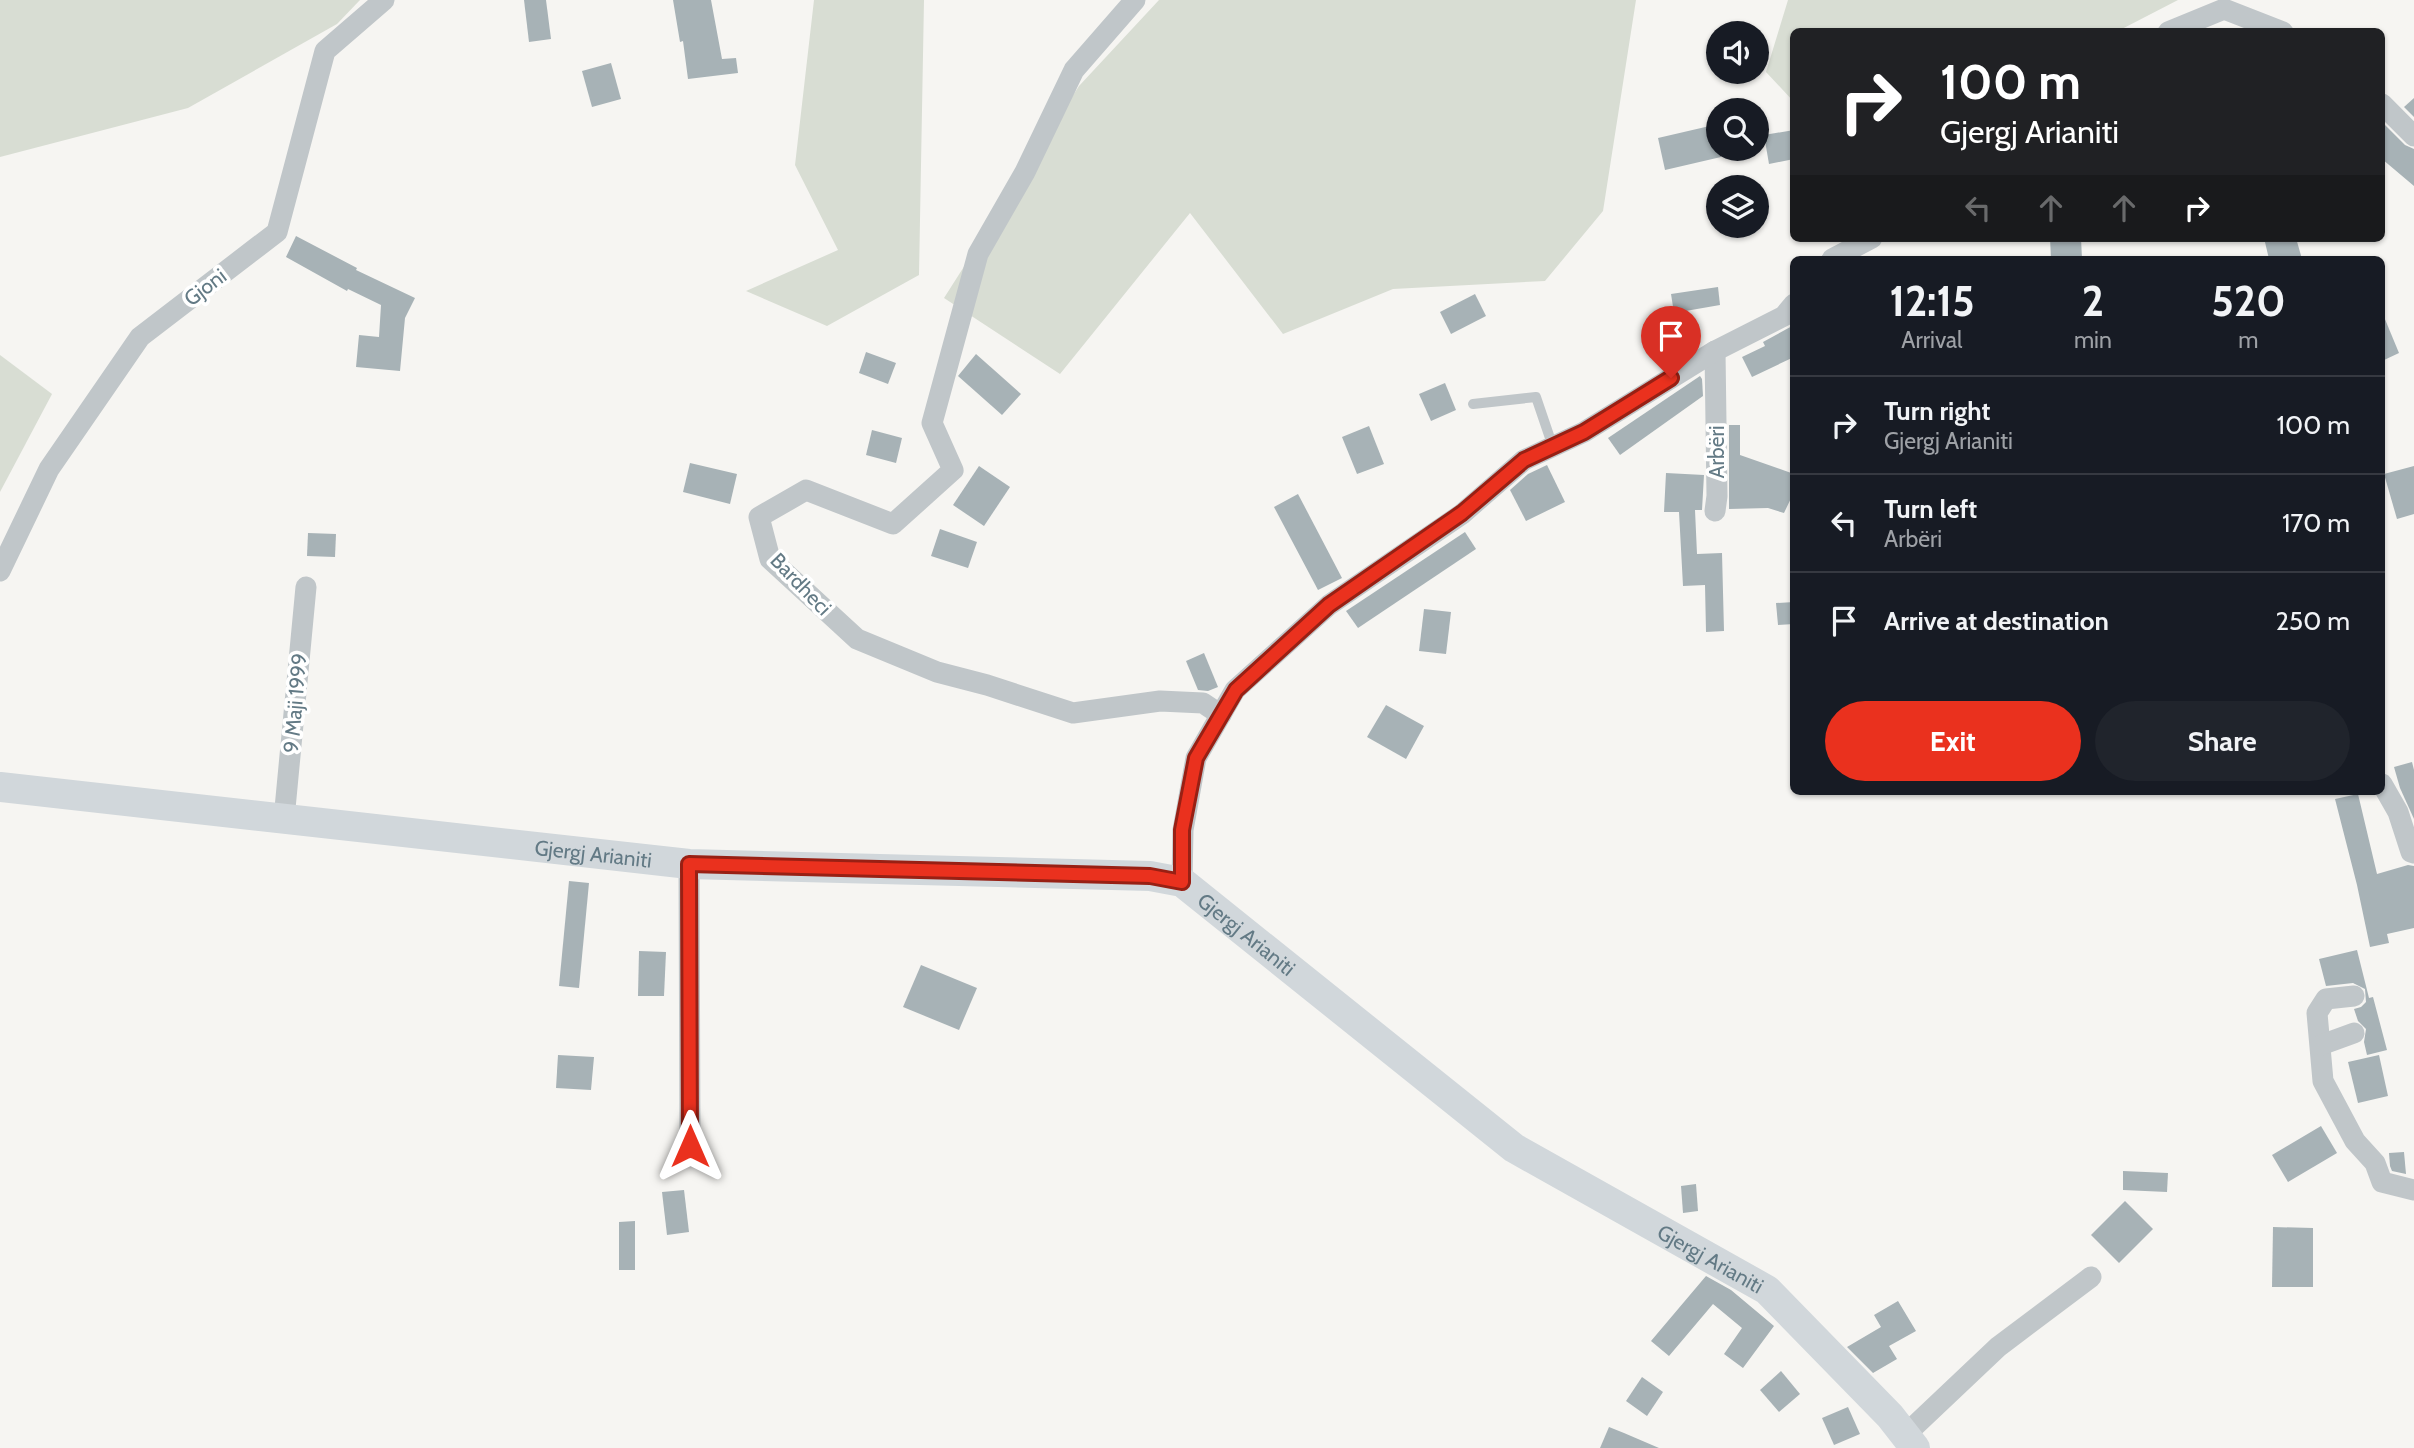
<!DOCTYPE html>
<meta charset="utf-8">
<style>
:root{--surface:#171b24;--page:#20242c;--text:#f1f3f6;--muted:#9ea1a6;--line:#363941;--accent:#ea311e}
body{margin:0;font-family:Cabin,sans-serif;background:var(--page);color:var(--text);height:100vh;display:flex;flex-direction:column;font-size:26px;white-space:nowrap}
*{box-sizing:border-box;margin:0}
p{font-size:23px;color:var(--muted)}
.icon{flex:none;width:38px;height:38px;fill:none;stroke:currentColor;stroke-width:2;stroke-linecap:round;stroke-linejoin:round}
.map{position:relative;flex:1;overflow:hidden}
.details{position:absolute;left:1790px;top:256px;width:595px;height:539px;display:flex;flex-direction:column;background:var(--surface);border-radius:10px;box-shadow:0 2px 5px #0004}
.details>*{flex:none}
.hud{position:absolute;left:1790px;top:28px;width:595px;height:214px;border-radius:10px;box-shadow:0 2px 5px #0004;background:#202124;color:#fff;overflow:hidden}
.fabs{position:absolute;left:1706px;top:21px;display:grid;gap:14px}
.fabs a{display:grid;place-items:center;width:63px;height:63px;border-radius:50%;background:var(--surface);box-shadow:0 2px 5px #0004;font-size:35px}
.pin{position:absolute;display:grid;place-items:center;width:60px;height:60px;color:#fff;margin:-72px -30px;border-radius:50% 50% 50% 0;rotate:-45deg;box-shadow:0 0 7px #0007}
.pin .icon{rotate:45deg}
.me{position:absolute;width:77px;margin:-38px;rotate:0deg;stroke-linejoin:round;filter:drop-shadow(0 0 5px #0008)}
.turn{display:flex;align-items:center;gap:24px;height:147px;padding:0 35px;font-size:32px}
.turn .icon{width:91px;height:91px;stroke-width:2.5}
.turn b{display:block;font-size:49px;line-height:60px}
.lanes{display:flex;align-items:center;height:66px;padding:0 35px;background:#0003;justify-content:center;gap:35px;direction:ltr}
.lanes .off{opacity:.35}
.eta{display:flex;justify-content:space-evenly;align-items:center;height:119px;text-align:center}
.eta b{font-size:42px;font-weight:700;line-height:49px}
.cta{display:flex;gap:14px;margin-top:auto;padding:14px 35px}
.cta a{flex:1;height:80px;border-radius:42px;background:var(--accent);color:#fff;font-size:28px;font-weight:700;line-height:80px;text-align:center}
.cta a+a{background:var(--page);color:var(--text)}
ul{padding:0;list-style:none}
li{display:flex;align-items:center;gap:21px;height:98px;padding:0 35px;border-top:2px solid var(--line)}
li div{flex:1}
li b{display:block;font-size:26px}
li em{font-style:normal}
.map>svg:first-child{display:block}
.green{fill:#d8ddd3}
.building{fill:#a7b2b6}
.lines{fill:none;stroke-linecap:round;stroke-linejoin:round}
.service{stroke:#c0c6c9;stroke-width:10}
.minor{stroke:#c0c6c9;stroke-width:21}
.secondary{stroke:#d1d7db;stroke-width:30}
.route-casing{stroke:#982014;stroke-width:18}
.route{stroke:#ea311e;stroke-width:12}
.labels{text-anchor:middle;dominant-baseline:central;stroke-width:7;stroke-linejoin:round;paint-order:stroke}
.street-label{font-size:21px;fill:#637a85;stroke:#fff}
</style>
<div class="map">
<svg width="2414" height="1448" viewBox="0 0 2414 1448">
<rect width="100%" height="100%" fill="#f6f5f2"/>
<g class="green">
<polygon points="0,0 360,0 337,24 188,108 0,157"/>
<polygon points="814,0 924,0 919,275 827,326 746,291 838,250 795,165"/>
<polygon points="1159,0 1636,0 1603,211 1545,281 1393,289 1283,334 1190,213 1060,374 944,298 1079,86"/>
<polygon points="1788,0 2178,0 2118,31 1794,32 1794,102 1766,72"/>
<polygon points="0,355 52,394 0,492"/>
</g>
<g class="building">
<polygon points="524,0 546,0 551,39 529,42"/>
<polygon points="673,0 711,0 722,59 736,58 738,73 688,79 683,41 680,42"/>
<polygon points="611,63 621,99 592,107 582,71"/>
<polygon points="2414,98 2414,117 2404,107"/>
<polygon points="1714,125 1721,157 1665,170 1658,138"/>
<polygon points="2385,125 2405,145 2414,149 2414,186 2382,159 2382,128"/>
<polygon points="1794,130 1794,159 1769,164 1764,135"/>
<polygon points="296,236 357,268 356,270 415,298 405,318 400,371 356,367 359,335 379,337 381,305 348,289 347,291 286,257"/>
<polygon points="2050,238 2081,238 2082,259 2051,259"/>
<polygon points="2264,238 2296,238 2302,259 2269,259"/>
<polygon points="1718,287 1720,305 1674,313 1671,294"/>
<polygon points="1475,294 1486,316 1451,334 1440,312"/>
<polygon points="2382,312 2399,353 2382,361"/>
<polygon points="1794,325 1794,357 1752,377 1742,357 1765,346 1763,342"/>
<polygon points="866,352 896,363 888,384 859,373"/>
<polygon points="976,354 1021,394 1002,415 958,376"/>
<polygon points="1700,376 1702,379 1703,396 1620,455 1608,438"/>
<polygon points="1445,383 1456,410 1431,421 1419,394"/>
<polygon points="1729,425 1740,425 1740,455 1794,474 1794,492 1784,513 1768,508 1729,509"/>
<polygon points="1369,426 1384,464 1357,474 1342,437"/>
<polygon points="872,430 902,438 896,463 866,455"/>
<polygon points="690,463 737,474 730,504 683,492"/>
<polygon points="1547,465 1565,502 1526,521 1510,490 1528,474"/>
<polygon points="979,466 1010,487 984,526 953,505"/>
<polygon points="2414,466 2414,514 2397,519 2384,474"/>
<polygon points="1666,473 1704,475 1702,510 1695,510 1697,554 1722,553 1724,631 1706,632 1705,585 1683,586 1679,512 1664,512"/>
<polygon points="1298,494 1342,578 1318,590 1274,507"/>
<polygon points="940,529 977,542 968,568 931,556"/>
<polygon points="1465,532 1476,549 1358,628 1346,611"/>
<polygon points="308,533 336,534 335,557 307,556"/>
<polygon points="1794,602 1794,624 1778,625 1776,603"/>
<polygon points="1424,609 1451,612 1446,654 1419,651"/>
<polygon points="1204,653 1218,687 1208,691 1198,690 1186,661"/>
<polygon points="1386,705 1424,726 1406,759 1367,737"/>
<polygon points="2412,762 2414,770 2414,819 2400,788 2394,767"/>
<polygon points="2358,794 2377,874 2408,865 2414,866 2414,928 2387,934 2389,943 2370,947 2357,885 2335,799"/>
<polygon points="569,881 589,883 579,988 559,986"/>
<polygon points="2357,950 2369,998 2373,997 2387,1050 2367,1055 2364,1042 2366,1029 2358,1021 2354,1009 2361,1007 2366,1002 2365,989 2353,983 2326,986 2319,959"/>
<polygon points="639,951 666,952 664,996 638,996"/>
<polygon points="921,965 977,988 959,1030 903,1007"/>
<polygon points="558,1055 594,1057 591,1090 556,1088"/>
<polygon points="2379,1055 2388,1096 2358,1103 2348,1062"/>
<polygon points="2321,1126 2337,1153 2288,1182 2272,1155"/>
<polygon points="2404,1152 2406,1174 2392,1171 2390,1166 2389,1153"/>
<polygon points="2123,1171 2168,1173 2167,1192 2123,1190"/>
<polygon points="1696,1184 1698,1211 1683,1213 1681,1186"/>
<polygon points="684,1190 689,1232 667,1235 662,1192"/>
<polygon points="2125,1201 2153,1229 2119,1263 2091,1235"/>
<polygon points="635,1221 635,1270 619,1270 619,1222"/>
<polygon points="2273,1227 2313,1228 2313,1287 2272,1287"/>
<polygon points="1706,1276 1731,1290 1774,1326 1743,1368 1724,1354 1742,1328 1713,1304 1669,1356 1651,1341"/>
<polygon points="1898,1301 1916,1331 1889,1346 1897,1359 1873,1373 1847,1347 1881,1327 1874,1315"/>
<polygon points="1781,1371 1800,1394 1779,1412 1760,1390"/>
<polygon points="1642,1377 1663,1392 1647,1416 1626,1401"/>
<polygon points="1848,1407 1860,1434 1834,1445 1822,1418"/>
<polygon points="1609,1427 1624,1433 1659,1448 1600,1448"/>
</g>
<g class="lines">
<polyline class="service" points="1473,404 1536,397 1553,447"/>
<g class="minor">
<polyline points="1135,0 1074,70 1025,172 978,254 932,423 953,470 893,524 806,490 759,517 770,559 857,639 937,672 987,685 1073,713 1160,701 1203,703 1221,715"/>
<polyline points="2168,32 2224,9 2283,32"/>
<polyline points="2382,104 2414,136"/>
<polyline points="1832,259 1872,238"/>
<polyline points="1715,511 1717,496 1715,351"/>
<polyline points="0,571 49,469 140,337 277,232 325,51 384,0"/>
<polyline points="2382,784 2398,812 2411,852 2414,853"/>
<polyline points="284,819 306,587"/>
<polyline points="689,864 690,1146"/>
<polyline points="1182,882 1183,830 1196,758 1235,690 1329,605 1462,514 1524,460 1584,432 1715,351 1784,316 1794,304"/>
<polyline points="2354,996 2326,999 2317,1013 2323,1081 2355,1141 2375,1163 2382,1182 2414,1190"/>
<polyline points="2321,1045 2354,1033"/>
<polyline points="1905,1435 1998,1347 2091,1277"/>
</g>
<path class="secondary" id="s1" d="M 0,787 L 689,864 L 1150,876 L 1182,882 L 1514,1148 L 1767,1290 L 1890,1416 L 1915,1448"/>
</g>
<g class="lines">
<g class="route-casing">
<polyline id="route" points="690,1146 689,864 1150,876 1182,882 1182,830 1196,758 1236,690 1329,605 1462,513 1524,460 1584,432 1671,378"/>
</g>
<use href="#route" class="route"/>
</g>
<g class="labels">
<g class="street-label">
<text transform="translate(205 287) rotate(-37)">Gjoni</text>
<text transform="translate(1716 452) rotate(-90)">Arbëri</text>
<text transform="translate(801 584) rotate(46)">Bardheci</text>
<text transform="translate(295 703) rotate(-85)">9 Maji 1999</text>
<text stroke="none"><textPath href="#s1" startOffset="597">Gjergj Arianiti</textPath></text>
<text stroke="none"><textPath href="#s1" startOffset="1270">Gjergj Arianiti</textPath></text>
<text stroke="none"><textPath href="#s1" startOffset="1838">Gjergj Arianiti</textPath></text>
</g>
</g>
</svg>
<div class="fabs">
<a><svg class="icon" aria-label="sound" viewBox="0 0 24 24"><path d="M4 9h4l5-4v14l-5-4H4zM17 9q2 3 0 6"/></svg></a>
<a><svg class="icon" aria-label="search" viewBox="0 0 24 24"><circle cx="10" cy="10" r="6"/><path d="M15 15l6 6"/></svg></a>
<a><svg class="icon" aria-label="layers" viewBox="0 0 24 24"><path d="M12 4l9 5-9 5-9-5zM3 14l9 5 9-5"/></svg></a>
</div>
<div class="pin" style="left:1671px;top:378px;background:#d93025"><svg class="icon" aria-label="arrive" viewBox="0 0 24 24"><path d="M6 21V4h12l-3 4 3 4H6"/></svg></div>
<svg class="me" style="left:690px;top:1146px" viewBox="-20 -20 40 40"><path d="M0-17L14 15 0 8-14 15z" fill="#ea311e" stroke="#fff" stroke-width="4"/></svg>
<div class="hud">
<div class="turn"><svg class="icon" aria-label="right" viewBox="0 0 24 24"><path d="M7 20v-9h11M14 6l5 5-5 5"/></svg><div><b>100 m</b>Gjergj Arianiti</div></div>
<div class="lanes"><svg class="icon off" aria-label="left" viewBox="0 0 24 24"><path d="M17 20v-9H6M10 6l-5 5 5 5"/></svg><svg class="icon off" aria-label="ahead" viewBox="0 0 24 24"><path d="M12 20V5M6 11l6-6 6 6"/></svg><svg class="icon off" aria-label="ahead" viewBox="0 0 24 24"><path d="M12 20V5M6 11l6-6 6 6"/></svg><svg class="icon" aria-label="right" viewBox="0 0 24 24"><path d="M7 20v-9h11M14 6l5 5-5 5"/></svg></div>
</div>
<section class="details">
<div class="eta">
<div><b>12:15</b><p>Arrival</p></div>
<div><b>2</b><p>min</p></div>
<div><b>520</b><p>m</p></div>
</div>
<ul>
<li><svg class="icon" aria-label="right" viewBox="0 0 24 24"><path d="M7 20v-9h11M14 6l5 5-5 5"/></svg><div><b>Turn right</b><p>Gjergj Arianiti</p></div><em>100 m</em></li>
<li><svg class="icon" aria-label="left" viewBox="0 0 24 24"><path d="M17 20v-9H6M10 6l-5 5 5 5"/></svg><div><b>Turn left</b><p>Arbëri</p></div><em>170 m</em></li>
<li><svg class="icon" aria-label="arrive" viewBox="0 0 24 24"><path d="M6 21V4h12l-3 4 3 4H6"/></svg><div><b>Arrive at destination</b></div><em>250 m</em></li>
</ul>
<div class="cta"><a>Exit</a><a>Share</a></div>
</section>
</div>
